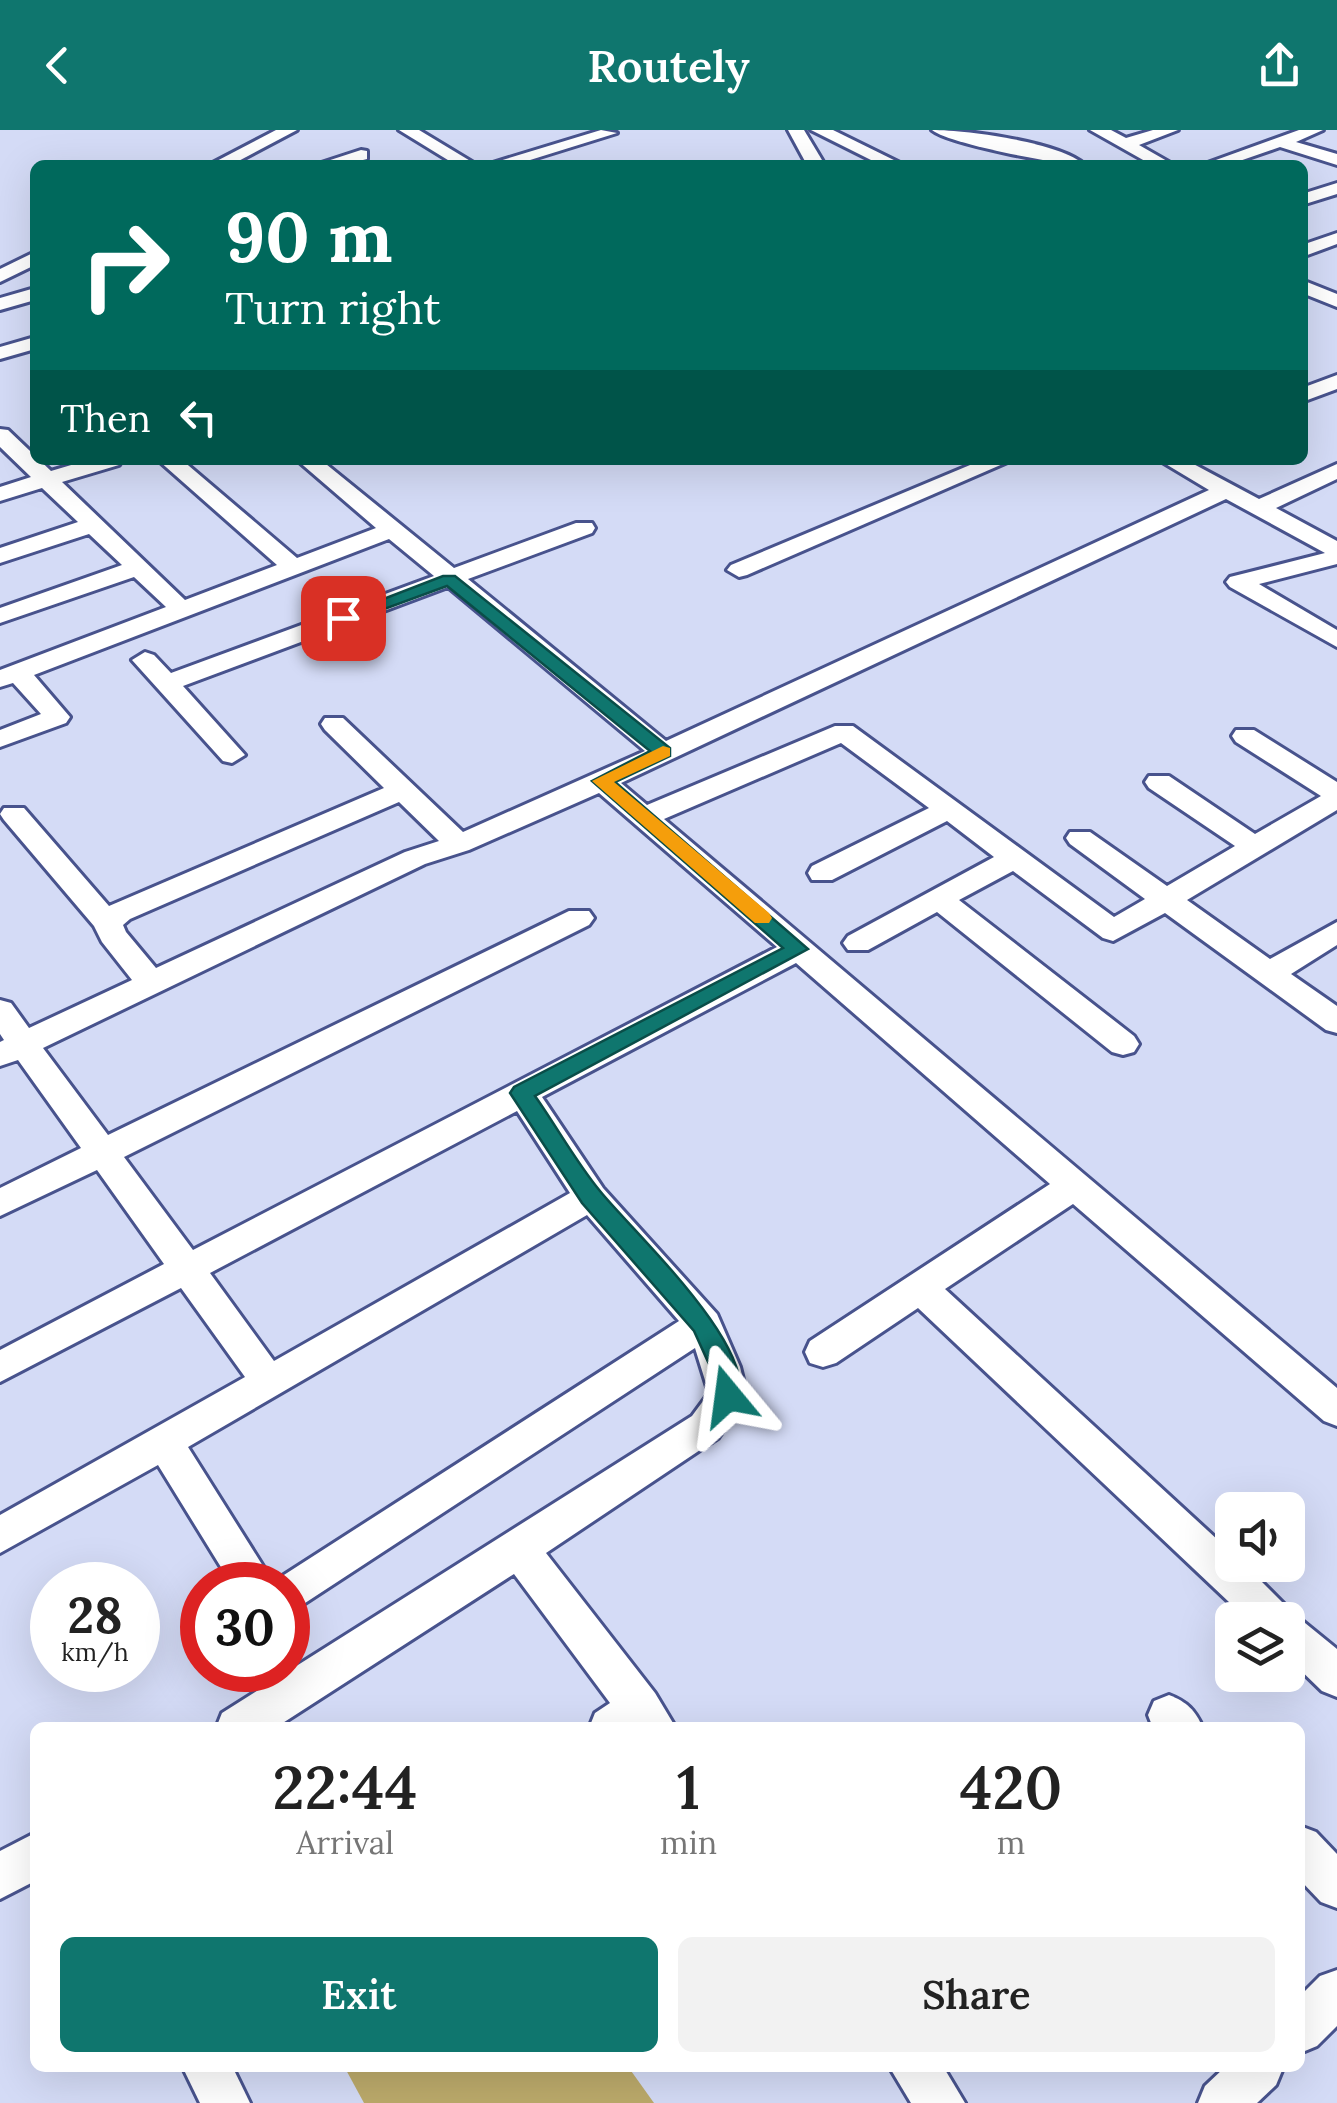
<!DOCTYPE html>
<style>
:root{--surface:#fff;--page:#f2f2f2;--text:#222;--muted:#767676;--accent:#0f766e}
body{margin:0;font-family:Lora,serif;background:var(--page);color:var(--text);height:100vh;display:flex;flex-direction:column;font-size:38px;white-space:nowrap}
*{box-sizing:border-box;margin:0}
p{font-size:32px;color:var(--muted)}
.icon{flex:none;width:55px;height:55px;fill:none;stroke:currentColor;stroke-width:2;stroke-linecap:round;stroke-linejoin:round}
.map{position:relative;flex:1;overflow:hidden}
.details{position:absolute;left:30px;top:1592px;width:1275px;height:350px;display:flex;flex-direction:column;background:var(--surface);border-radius:15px;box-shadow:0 10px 40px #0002}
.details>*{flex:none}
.guide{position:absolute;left:30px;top:30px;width:1278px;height:305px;border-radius:15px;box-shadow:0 10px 40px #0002;background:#00695c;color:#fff;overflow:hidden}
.buttons{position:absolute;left:1215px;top:1362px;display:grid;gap:20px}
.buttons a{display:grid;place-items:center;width:90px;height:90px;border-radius:15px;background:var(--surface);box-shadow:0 10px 40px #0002;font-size:50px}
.speed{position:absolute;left:30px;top:1432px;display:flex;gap:20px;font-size:50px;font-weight:700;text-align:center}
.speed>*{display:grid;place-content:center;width:130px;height:130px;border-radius:50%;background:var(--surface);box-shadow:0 10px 40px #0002;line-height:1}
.speed small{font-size:25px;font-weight:400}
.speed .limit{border:15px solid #d22;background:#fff;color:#111}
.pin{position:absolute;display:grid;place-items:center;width:85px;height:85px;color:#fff;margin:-42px;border-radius:20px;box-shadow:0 5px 15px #0006}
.me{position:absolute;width:110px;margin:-55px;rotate:344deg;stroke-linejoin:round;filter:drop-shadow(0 0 8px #0008)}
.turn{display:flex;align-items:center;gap:35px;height:210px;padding:0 30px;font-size:45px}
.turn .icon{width:130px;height:130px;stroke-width:2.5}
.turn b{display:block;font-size:70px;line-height:85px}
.then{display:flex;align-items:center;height:95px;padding:0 30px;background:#0003;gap:20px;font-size:38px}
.eta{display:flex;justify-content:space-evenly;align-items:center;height:170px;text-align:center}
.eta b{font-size:60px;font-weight:600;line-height:70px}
.action{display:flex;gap:20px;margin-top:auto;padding:20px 30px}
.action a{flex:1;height:115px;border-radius:15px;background:var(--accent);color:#fff;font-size:40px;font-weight:600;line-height:115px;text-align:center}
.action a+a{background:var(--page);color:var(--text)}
header{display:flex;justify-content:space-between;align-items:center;height:130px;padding:0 30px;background:var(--accent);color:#fff;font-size:45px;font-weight:600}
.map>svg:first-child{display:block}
.green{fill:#bcaa6b}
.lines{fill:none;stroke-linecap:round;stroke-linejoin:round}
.minor-casing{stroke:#48538d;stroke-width:6}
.minor{fill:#fff;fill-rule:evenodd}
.route{fill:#0f766e;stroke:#0a4d48;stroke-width:2.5}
.slow{fill:#f59e0b}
</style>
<header><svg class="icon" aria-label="back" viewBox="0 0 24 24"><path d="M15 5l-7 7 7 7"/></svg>Routely<svg class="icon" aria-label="share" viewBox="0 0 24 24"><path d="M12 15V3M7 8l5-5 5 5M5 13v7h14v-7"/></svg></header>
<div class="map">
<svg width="1337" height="1973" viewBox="0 0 1337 1973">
<rect width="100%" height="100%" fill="#d4dbf6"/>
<polygon class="green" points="345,1938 629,1938 654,1973 364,1973"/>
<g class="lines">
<g class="minor-casing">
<g id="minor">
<polygon points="276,0 297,0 231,35 209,35"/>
<polygon points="399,0 419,0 477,35 456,35"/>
<polygon points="601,0 617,3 514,35 486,35"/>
<polygon points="788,0 804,0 825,35 807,35"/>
<polygon points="811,0 833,0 904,35 881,35"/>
<path d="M 932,0 C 967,0 1059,12 1085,35 C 1060,35 949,14 932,0 Z"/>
<polygon points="1090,0 1111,0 1126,8 1153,0 1178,0 1139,15 1174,35 1152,35"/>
<polygon points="1299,0 1323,0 1296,12 1337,24 1337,35 1280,17 1228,35 1202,35"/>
<polygon points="361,20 367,21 367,29 343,35 315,35"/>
<polygon points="1337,53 1337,64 1302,75 1302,64"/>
<polygon points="1337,103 1337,114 1302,127 1302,115"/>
<polygon points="35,122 35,135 0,152 0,139"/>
<polygon points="1302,150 1337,164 1337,177 1302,163"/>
<polygon points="35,158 35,170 0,180 0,168"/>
<polygon points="35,207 35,219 0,229 0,217"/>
<polygon points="1337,245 1337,259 1302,272 1302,258"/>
<path d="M 0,299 L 8,300 L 51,341 L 88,330 L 122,330 L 119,335 L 62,352 L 185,470 L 277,435 L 158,330 L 182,330 L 297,428 L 376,398 L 297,330 L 321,330 L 454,438 L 576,393 L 592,393 L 595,398 L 592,403 L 468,449 L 666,611 L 1209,360 L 1159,330 L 1186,330 L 1259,369 L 1337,334 L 1337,349 L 1276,378 L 1337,411 L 1337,434 L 1259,454 L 1337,500 L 1337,517 L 1230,457 L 1226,452 L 1230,447 L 1325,423 L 1226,369 L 621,653 L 647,675 L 835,596 L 853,596 L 1114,787 L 1145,769 L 1070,714 L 1066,708 L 1070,702 L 1090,702 L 1167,756 L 1235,716 L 1149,658 L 1145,652 L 1149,646 L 1169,646 L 1255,704 L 1321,666 L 1236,612 L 1232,606 L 1236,600 L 1254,600 L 1337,652 L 1337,680 L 1187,770 L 1270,829 L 1337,792 L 1337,815 L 1291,844 L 1337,876 L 1337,903 L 1326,900 L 1165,783 L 1113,811 L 1103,808 L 1013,741 L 959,770 L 1134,906 L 1139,914 L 1134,922 L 1123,925 L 1112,922 L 937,782 L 868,820 L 848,820 L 843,813 L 848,806 L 994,727 L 947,691 L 832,750 L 812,750 L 808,743 L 812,736 L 929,678 L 841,613 L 664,689 L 1337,1258 L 1337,1296 L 1324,1291 L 1073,1074 L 945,1159 L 1232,1423 L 1232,1435 L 1245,1435 L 1294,1484 L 1337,1519 L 1337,1567 L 1322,1561 L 1288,1528 L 1288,1490 L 1248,1490 L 918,1178 L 836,1233 L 823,1237 L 810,1233 L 805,1222 L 810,1211 L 1050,1054 L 796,833 L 542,967 L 603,1058 L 717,1184 L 740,1237 L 747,1266 L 718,1308 L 546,1423 L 655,1563 L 676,1598 L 589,1598 L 595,1583 L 610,1573 L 514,1444 L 275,1598 L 216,1598 L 222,1583 L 692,1286 L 709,1263 L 695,1218 L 302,1475 L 288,1480 L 288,1455 L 232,1455 L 158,1335 L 0,1423 L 0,1385 L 245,1247 L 181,1158 L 0,1252 L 0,1220 L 164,1134 L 97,1040 L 0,1086 L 0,1058 L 81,1018 L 18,930 L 0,936 L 0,912 L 4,910 L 0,904 L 0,870 L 11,873 L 29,898 L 132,850 L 102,812 L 94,796 L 4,690 L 0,684 L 4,678 L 24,678 L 109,776 L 384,658 L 325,600 L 321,594 L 325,588 L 343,588 L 463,702 L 645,621 L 448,457 L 183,556 L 245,625 L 232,633 L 223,631 L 132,530 L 145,522 L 154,525 L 171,543 L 434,446 L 389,409 L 34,545 L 70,587 L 66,593 L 0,617 L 0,600 L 41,584 L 13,553 L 0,557 L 0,540 L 166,477 L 134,447 L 0,493 L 0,478 L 122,435 L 89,404 L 0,433 L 0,418 L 78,392 L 42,358 L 0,371 L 0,357 L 31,347 L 0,317 ZM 599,663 L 777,817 L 193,1120 L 124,1027 L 589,795 L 594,788 L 589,781 L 569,781 L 108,1005 L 43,918 L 425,734 L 469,720 ZM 399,672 L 439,711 L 405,722 L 156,838 L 126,802 L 123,795 L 130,789 ZM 517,981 L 570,1063 L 274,1231 L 210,1143 ZM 587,1085 L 679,1191 L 273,1452 L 188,1317 Z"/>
<polygon points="982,330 1012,330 747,445 739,447 727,440 731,435"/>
<path d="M 1169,1565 C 1187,1572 1195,1580 1203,1598 L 1153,1598 L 1148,1585 L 1154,1571 Z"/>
<polygon points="1300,1696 1316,1702 1337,1724 1337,1778 1321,1772 1300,1750"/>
<polygon points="35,1703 35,1751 0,1769 0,1721"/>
<polygon points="1337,1840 1337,1896 1317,1916 1300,1923 1300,1866 1320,1846"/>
<polygon points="183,1938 233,1938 250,1973 200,1973"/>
<polygon points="890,1938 944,1938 965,1973 911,1973"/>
<polygon points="1224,1938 1283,1938 1276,1955 1257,1973 1198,1973 1205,1956"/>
</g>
</g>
<use href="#minor" class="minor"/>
</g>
<path class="route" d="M 443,446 L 455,446 L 670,618 L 670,626 L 615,652 L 808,819 L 535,966 C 557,997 576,1032 600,1061 C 632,1101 763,1221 737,1274 L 728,1277 L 719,1274 L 713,1243 L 694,1201 L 582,1073 L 510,963 L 514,957 L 783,818 L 592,651 L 650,621 L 447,456 L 349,492 L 334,488 Z"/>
<polygon class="slow" points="663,616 670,618 670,626 614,652 769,783 772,788 769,793 755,793 592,651"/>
</svg>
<div class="buttons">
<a><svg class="icon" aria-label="sound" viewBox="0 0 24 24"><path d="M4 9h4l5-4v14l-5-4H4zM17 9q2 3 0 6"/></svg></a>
<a><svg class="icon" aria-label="layers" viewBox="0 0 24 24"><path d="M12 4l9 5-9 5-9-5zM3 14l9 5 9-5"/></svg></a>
</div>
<div class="speed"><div>28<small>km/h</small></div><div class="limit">30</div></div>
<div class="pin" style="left:343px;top:488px;background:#d93025"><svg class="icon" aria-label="arrive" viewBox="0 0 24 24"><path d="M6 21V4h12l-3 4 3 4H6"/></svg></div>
<svg class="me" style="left:728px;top:1266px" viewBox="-20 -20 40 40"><path d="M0-17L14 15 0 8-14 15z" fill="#0f766e" stroke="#fff" stroke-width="4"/></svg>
<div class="guide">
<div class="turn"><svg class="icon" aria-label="right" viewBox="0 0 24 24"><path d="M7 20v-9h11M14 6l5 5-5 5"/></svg><div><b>90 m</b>Turn right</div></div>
<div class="then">Then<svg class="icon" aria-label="left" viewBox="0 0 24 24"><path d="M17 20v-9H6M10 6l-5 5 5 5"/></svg></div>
</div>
<section class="details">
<div class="eta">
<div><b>22:44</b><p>Arrival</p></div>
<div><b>1</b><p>min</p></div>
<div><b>420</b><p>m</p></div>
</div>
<div class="action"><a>Exit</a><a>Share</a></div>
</section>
</div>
